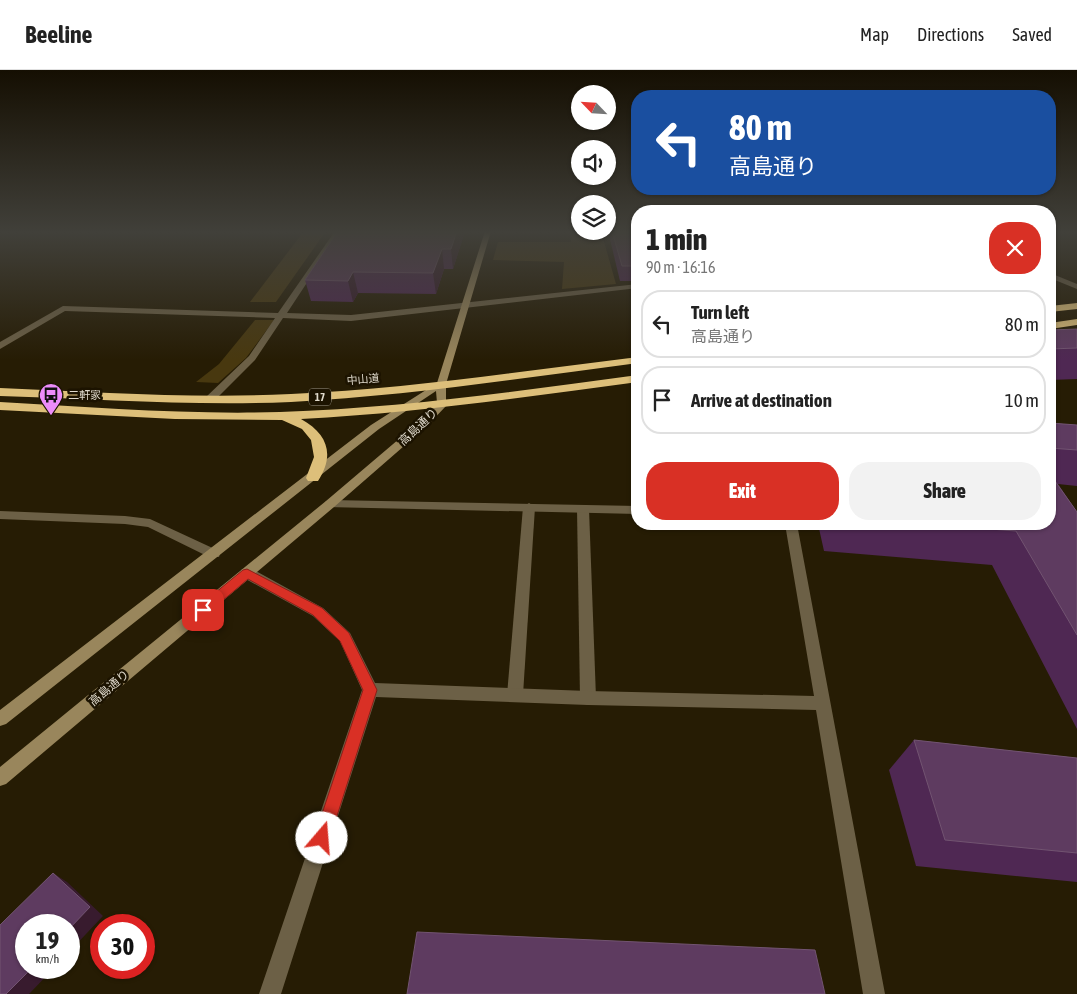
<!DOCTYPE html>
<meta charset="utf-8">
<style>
:root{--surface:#fff;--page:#f2f2f2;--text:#222;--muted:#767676;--line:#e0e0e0;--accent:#d93025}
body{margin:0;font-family:"Asap Condensed","Noto Sans JP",sans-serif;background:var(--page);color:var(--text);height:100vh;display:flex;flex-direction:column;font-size:19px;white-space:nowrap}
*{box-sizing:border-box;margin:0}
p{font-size:16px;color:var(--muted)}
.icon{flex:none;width:28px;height:28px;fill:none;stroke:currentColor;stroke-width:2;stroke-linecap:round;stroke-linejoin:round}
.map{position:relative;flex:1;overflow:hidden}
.sheet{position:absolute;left:631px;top:135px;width:425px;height:325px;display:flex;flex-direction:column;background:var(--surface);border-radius:20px;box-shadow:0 1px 4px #0004}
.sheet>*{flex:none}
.banner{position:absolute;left:631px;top:20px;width:425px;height:105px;border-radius:20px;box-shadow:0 1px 4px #0004;background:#1a4fa0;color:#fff;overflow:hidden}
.needle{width:32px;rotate:295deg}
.fabs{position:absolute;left:571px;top:15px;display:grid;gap:10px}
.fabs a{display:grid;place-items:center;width:45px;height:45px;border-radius:50%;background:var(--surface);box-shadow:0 1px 4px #0004;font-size:25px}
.speed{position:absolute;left:15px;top:844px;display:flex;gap:10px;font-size:25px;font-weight:700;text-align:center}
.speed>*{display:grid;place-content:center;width:65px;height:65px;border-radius:50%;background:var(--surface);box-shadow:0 1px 4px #0004;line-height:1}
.speed small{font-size:12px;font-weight:400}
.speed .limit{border:8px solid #d22;background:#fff;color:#111}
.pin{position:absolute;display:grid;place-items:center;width:42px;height:42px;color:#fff;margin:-21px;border-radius:10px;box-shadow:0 2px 8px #0006}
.me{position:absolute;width:55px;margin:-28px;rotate:18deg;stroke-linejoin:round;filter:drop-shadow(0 0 4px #0008)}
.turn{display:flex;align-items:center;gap:18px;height:105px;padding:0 15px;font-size:22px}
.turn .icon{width:65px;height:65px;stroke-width:2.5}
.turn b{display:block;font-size:35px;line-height:42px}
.round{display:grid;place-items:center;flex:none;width:52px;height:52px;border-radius:20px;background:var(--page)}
.summary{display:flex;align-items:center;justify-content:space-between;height:85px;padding:0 15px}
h1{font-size:30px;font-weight:800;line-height:38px}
.button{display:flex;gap:10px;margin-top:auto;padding:10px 15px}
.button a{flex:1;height:58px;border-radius:20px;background:var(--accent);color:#fff;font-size:20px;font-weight:800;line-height:58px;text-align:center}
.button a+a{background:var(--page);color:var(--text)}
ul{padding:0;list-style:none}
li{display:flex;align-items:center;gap:15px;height:68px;margin:0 10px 8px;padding:0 5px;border:2px solid var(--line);border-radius:20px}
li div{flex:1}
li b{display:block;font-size:19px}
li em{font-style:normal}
header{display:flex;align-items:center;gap:30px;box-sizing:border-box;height:70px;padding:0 25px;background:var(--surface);border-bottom:1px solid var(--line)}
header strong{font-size:24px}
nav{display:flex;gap:28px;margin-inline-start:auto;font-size:18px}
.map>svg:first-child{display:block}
.green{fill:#48380f}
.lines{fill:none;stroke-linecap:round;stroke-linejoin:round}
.lane{fill:#6c6046;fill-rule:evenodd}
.street{fill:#6c6046;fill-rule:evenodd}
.secondary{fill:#99865c;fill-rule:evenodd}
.highway{fill:#ddbf7a;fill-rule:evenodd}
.wall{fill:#4f2853}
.shaded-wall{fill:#381b2e}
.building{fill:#5e3b60;stroke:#725471}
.route{fill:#d93025;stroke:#8d1f18}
.labels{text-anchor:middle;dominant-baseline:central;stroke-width:5;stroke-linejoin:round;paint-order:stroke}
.far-street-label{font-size:11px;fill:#dfd9cb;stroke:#1c1300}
.far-poi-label{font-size:11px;fill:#dfd9cb;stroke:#1c1300;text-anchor:start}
.shield{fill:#1c1300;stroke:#a49e8e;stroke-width:1}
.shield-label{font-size:11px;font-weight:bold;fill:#dfd9cb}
.street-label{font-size:12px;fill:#dfd9cb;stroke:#1c1300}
</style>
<header>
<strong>Beeline</strong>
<nav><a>Map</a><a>Directions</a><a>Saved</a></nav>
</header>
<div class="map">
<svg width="1077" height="924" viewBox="0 0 1077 924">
<rect width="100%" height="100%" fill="#261c04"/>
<g class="green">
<polygon points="304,161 326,161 276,232 250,232"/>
<polygon points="572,161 601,161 616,214 562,219 564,192 493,190 498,172 571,172"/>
<polygon points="255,250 274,250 246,288 218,313 196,312 219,294"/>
</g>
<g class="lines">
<g class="lane">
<polygon points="529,433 535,437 523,625 521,630 515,632 509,630 507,625 523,437"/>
<polygon points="583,435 589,439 596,628 594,633 588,635 582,633 580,628 577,439"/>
</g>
<g class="street">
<polygon points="335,161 341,161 287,243 351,245 638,214 638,218 351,251 283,248 255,290 214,331 206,331 206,327 249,286 275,248 65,241 0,279 0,272 63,236 278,243"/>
<polygon points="1050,203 1077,214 1077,219 1050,208"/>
<polygon points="330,430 638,436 638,444 326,437 324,434 326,431"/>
<polygon points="0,441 125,446 150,449 219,481 220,484 219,487 209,487 148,457 125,454 0,449"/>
<polygon points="785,454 797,454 885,924 863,924 816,640 588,635 376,627 281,924 259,924 362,620 340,571 313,546 242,507 240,503 242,499 252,499 323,538 350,563 375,613 588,621 814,626"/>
</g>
<polygon class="secondary" points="485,161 491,161 446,314 446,336 427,356 334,437 6,714 0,716 0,697 326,431 419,352 437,333 436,321 379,359 6,654 0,656 0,640 371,355 437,313"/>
<g class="highway">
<polygon points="1077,233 1077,239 1050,242 1050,236"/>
<polygon points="1077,249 1077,255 1050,259 1050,253"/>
<path d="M 638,287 L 638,293 C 522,308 407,326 291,332 C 194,336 97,329 0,326 L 0,318 C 97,322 194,329 291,324 C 407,319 522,301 638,287 Z"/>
<path d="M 638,305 L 638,312 C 526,327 414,343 301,349 C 328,364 335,385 318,411 L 308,411 L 306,408 L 314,387 L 311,370 L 302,359 L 282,350 L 175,349 L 0,340 L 0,332 C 93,337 187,345 280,342 C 400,338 519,321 638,305 Z"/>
</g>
</g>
<g class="wall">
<polygon points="338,161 465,161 453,199 444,199 436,224 358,223 353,232 311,231 305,210"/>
<rect x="517" y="161" width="22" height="2"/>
<polygon points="608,161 638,161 638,211 620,211"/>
<polygon points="1077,259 1077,309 1050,310 1050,260"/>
<polygon points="1050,353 1077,355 1077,416 1058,414 1077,442 1077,659 992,495 824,481 818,454 1050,454"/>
<polygon points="914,670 1077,688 1077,812 916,796 889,700"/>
</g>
<g class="shaded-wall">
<polygon points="457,161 465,161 453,199 451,179"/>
<polygon points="442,179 444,199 436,224 433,203"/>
<polygon points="353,202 358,223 353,232 348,211"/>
<polygon points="53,803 67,812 103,846 69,882 69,859"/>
<polygon points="32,898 54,898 29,924 6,924"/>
</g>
<g class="building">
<polygon points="338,161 457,161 451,179 442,179 433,203 353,202 348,211 305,210"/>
<polygon points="612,161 638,161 638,196 622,196"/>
<polygon points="1077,259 1077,278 1050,279 1050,260"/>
<polygon points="1050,353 1077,355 1077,380 1050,378"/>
<polygon points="1050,404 1077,442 1077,565 1016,461 926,454 1050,454"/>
<polygon points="914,670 1077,688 1077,783 945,770"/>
<polygon points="53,803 90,837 69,859 69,855 26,855 26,898 32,898 6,924 0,924 0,855"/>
<polygon points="417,862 815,880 825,924 407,924"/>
</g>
<linearGradient id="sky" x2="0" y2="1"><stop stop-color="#150f02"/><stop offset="0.56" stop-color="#41403a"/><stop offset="1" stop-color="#41403a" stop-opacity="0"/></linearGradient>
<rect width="1077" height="290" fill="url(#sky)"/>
<polygon class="route" points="247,499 322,538 349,563 377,620 330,768 328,774 322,777 316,774 314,768 363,620 340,571 313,545 248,509 208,543 199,543 197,540 199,536 243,500"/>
<defs>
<g id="bus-pin" transform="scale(1.25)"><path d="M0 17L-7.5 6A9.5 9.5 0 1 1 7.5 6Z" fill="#ec8cfa" stroke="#1c1300"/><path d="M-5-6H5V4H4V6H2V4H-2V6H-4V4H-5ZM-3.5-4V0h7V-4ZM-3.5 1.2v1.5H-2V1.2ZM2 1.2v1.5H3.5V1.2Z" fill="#111"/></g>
</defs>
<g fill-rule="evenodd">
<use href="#bus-pin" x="51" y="325"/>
</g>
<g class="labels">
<g class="far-street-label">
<text transform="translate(363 309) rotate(-5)">中山道</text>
</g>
<g class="far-poi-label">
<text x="68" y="325">二軒家</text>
</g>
<rect class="shield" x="309" y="318.5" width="22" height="17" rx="4"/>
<g class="shield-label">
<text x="320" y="327">17</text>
</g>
<g class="street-label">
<text transform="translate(418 357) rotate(-43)">高島通り</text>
<text transform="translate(109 618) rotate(-40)">高島通り</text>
</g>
</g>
</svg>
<div class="fabs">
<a><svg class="needle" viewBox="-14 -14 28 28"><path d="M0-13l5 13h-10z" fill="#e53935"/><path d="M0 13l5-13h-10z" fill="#767676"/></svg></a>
<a><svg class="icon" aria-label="sound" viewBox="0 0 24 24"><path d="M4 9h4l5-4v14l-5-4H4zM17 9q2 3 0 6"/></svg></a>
<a><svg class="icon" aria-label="layers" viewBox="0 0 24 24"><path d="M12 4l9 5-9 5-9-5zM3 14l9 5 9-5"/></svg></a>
</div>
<div class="speed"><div>19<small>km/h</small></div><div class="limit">30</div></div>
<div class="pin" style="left:203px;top:540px;background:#d93025"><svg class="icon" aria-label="arrive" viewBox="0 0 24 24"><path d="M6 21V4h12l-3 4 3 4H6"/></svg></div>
<svg class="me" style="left:322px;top:768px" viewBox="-20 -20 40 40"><circle r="19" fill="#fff"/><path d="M0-13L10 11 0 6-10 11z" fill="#d93025"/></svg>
<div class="banner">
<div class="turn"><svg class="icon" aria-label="left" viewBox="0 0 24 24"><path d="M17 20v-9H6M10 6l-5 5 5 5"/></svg><div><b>80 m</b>高島通り</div></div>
</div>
<section class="sheet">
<div class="summary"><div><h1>1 min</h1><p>90 m · 16:16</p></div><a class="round" style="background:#d93025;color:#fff"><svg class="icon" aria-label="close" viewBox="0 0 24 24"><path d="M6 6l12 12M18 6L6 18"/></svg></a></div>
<ul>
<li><svg class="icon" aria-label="left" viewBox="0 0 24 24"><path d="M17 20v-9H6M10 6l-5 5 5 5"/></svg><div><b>Turn left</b><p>高島通り</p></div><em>80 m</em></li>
<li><svg class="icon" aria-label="arrive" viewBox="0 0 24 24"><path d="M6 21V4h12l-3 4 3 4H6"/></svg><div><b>Arrive at destination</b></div><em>10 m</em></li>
</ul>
<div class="button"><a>Exit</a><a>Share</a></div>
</section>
</div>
